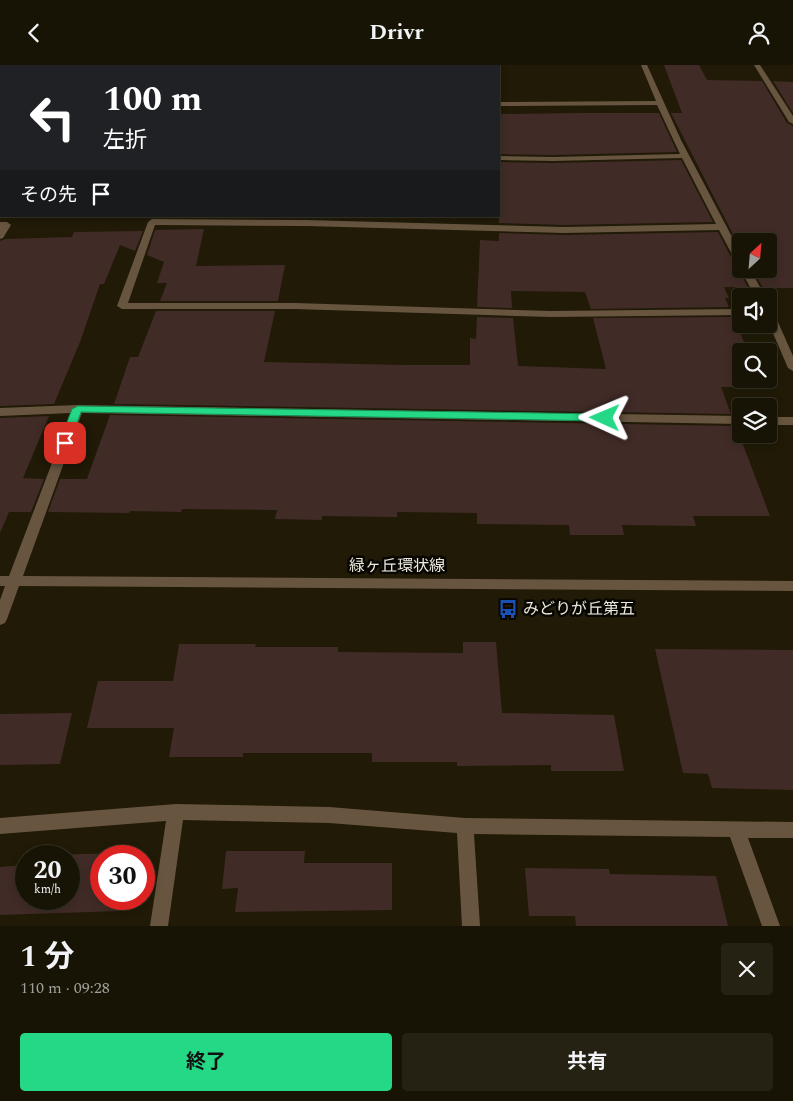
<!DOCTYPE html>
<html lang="ja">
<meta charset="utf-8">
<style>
:root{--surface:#181405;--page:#252113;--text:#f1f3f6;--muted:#9f9e9a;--line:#363327;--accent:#24d886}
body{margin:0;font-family:Spectral,"Noto Sans JP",serif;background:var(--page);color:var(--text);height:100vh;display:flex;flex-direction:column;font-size:19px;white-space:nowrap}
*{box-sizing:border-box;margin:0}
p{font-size:16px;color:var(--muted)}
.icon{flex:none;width:28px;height:28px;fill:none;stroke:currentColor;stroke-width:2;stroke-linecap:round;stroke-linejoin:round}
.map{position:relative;height:861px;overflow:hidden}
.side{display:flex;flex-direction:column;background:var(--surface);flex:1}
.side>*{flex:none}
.hud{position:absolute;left:0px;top:0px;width:500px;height:152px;box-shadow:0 2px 8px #0003,0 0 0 1px var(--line);background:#202124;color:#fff;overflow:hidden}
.needle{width:32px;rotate:26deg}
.fabs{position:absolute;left:732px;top:168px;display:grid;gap:10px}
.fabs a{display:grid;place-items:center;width:45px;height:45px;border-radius:5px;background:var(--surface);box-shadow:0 2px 8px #0003,0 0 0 1px var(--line);font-size:25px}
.speed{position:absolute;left:15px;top:780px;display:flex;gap:10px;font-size:25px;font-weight:700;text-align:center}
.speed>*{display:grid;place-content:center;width:65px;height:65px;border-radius:50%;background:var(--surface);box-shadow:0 2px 8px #0003,0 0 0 1px var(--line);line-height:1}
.speed small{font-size:12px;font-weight:400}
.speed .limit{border:8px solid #d22;background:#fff;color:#111}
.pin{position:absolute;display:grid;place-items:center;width:42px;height:42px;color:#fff;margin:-21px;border-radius:10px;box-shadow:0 2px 8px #0006}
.me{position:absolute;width:55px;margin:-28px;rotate:271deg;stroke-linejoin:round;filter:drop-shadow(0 0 4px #0008)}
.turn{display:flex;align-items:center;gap:18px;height:105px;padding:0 20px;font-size:22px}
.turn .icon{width:65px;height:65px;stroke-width:2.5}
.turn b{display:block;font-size:35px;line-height:42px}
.then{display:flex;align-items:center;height:48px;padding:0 20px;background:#0003;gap:10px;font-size:19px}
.round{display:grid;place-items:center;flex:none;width:52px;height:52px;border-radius:5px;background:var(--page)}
.head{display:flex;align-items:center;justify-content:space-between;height:85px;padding:0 20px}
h1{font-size:30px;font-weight:700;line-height:38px}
.action{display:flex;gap:10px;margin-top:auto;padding:10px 20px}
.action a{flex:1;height:58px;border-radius:5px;background:var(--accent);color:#111;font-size:20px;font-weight:700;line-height:58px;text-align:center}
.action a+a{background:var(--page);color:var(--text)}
header{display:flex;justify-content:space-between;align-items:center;height:65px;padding:0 20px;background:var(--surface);font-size:22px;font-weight:700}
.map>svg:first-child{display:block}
.building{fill:#412b27}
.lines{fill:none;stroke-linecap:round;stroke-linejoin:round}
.minor{fill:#675540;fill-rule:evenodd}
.route{fill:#24d886;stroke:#178c57}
.labels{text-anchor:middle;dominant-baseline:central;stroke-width:5;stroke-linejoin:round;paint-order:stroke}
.street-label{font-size:16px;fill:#ece9dd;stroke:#070601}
.poi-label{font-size:16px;fill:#ece9dd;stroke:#070601;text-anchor:start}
</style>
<header><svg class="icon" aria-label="back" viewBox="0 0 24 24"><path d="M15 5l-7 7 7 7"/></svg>Drivr<svg class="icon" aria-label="person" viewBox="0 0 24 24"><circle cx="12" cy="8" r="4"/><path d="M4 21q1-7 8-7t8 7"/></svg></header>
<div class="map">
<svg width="793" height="861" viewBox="0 0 793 861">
<rect width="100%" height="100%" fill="#201a07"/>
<g class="building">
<polygon points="664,0 699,0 707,15 762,16 787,58 793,61 793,223 763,223 752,204 769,204 769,176 741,176 741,185 671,48 682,48"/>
<polygon points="773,16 793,17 793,48"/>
<polygon points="577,48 659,48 677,87 553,90 499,89 499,49"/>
<polygon points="681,95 713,157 564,160 499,158 499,97 553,98"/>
<polygon points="204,164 196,201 285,200 278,236 160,236 167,218 157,218 164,197 147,190 155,165"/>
<polygon points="143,166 135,186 120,180 104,219 100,219 80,277 54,339 0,341 0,176 5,174 72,172 74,167"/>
<polygon points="718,167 734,198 740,202 738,205 748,222 724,222 729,233 725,233 729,242 591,244 585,227 511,226 512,243 477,242 480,175 499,176 499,168 564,170"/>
<polygon points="156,246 275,246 264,297 406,300 470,300 470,273 476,274 477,252 513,253 518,301 606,304 593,253 733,252 748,286 741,286 741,314 760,314 763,322 721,322 731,349 114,339 130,292 138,292"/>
<polygon points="110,350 736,361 770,451 693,451 696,461 622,460 624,470 570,470 569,460 477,459 477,448 397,447 397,452 322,451 322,455 275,454 277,445 182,444 181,447 130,446 129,448 48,447 60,414 87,414"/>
<polygon points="49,351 23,413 44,414 31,447 9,447 0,468 0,353"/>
<polygon points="463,577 496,577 502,648 614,650 624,706 551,706 551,700 457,701 457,697 372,697 372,688 243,688 243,692 169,692 174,663 87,663 98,616 173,616 179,579 256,579 255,582 338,582 338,587 463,588"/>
<polygon points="655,584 793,585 793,725 712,723 708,709 683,708"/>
<polygon points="72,648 60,699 0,700 0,649"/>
<polygon points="226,786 305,786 304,798 392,798 392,845 235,847 238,823 222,824"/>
<polygon points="130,788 130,791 101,791 101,834 122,834 120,846 0,850 0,802 26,800 26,834 69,834 69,791 41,790"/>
<polygon points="525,803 609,804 610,809 716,811 728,861 576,861 575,851 529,851"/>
</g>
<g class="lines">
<g class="minor">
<polygon points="641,0 647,0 681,75 741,189 741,200 736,197 719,165 564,168 306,161 155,160 128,238 295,238 551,246 741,244 741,250 551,252 295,244 122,244 117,241 148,157 152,154 306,155 564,162 716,159 682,93 553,96 499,95 499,91 553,92 680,89 657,40 499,41 499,37 656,36"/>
<polygon points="754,0 760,0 793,51 793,59 789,57"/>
<rect x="0" y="36" width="1" height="4"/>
<rect x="0" y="92" width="1" height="4"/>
<polygon points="0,157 7,157 11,160 3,173 0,174"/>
<polygon points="741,203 750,204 765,231 755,231 740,204"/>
<polygon points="769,245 774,248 793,291 793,306 788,303 769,259"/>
<polygon points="78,340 741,351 741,359 82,348 23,511 793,516 793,526 19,521 7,554 5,558 0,560 0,535 5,521 0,521 0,511 9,511 71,348 0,351 0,343"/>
<rect x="769" y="352" width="24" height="8"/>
<polygon points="176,739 329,742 465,753 793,757 793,773 748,773 780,861 762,861 730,772 474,769 480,861 462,861 457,768 329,758 183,755 168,861 150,861 166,756 0,769 0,753"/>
</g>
</g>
<polygon class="route" points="78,341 605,349 610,353 605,356 81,347 70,378 69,381 61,381 59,378 72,344"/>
<defs>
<g id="bus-bare" transform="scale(1.5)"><path d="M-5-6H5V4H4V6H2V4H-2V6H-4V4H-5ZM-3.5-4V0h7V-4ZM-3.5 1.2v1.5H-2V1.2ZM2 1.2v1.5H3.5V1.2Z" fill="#1a4fb4" stroke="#070601" stroke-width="2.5" paint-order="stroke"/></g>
</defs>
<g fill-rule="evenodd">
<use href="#bus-bare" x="508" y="544"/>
</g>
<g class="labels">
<g class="street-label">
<text x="397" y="501">緑ヶ丘環状線</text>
</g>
<g class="poi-label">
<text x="523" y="544">みどりが丘第五</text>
</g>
</g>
</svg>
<div class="fabs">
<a><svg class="needle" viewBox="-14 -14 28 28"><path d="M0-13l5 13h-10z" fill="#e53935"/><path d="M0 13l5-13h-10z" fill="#9f9e9a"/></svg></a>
<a><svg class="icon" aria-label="sound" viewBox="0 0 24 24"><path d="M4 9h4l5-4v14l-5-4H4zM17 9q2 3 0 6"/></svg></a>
<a><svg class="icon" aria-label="search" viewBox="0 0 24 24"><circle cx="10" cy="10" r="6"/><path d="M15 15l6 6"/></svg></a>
<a><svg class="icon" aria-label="layers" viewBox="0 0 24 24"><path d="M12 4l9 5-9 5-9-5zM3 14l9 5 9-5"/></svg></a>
</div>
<div class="speed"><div>20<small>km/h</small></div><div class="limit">30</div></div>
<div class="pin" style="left:65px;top:378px;background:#d93025"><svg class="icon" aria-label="arrive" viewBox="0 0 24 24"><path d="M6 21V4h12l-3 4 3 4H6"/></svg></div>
<svg class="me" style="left:605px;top:353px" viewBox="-20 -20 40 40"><path d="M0-17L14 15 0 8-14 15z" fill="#24d886" stroke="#fff" stroke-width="4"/></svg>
<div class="hud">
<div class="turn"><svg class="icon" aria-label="left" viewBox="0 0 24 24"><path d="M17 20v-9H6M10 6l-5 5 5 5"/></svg><div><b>100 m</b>左折</div></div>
<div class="then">その先<svg class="icon" aria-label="arrive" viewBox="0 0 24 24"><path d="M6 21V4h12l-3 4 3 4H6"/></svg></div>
</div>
</div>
<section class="side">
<div class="head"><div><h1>1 分</h1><p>110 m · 09:28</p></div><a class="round"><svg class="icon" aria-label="close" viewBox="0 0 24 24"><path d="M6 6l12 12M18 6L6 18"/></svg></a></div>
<div class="action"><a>終了</a><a>共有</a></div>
</section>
